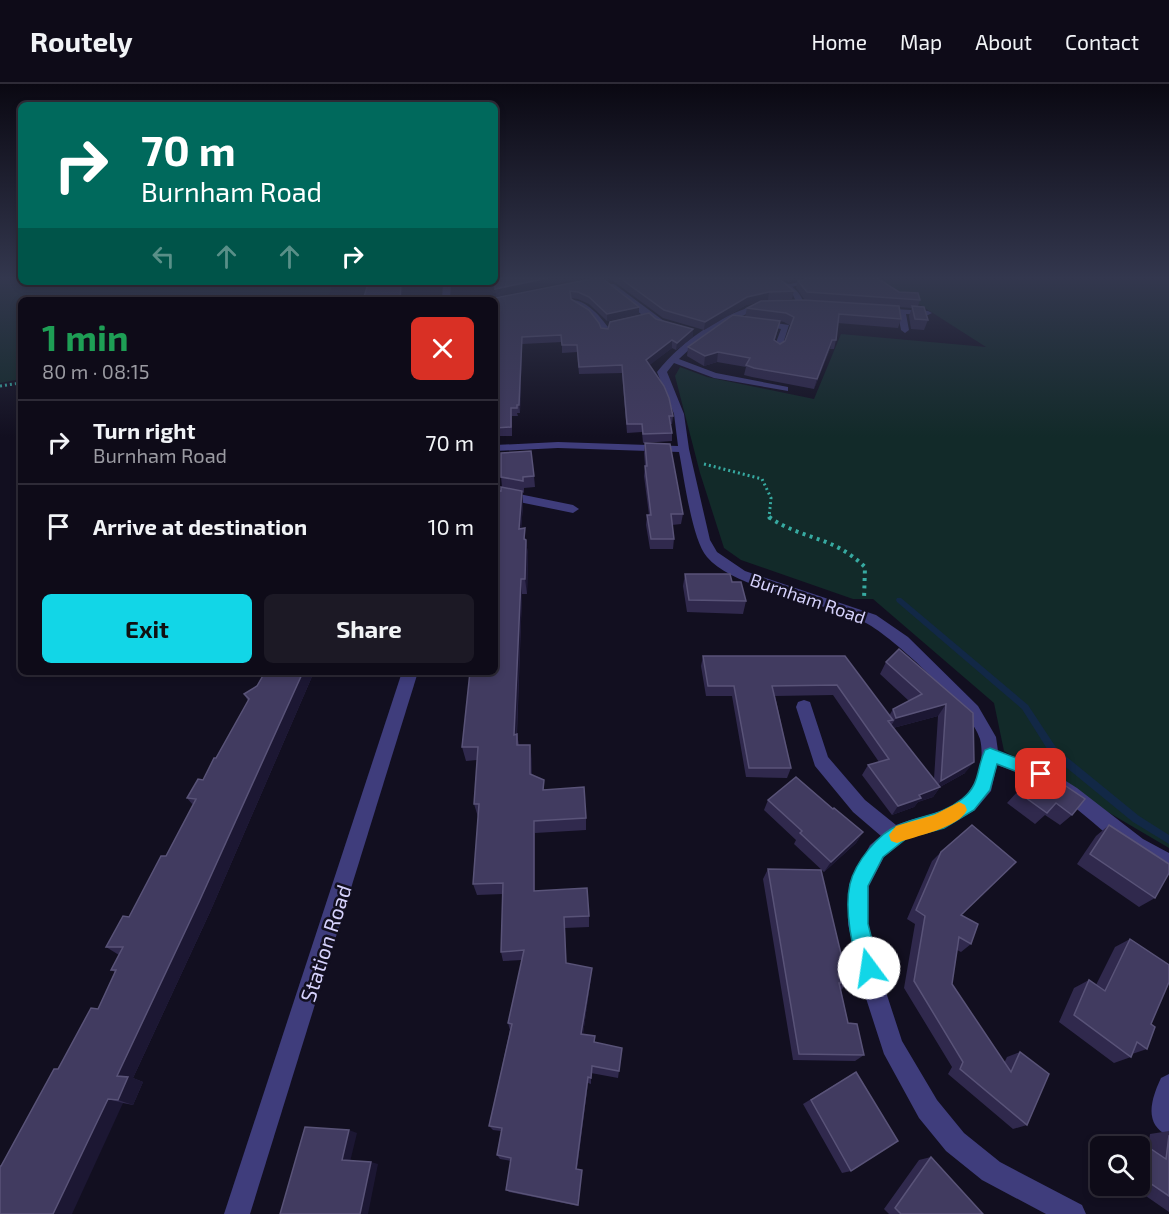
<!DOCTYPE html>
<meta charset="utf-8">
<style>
:root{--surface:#0e0b18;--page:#1c1925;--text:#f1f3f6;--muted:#9b9ba2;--line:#2e2b37;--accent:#12d6e7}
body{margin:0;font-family:"Exo 2",sans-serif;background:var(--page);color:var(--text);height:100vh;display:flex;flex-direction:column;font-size:22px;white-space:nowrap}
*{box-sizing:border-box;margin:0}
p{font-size:20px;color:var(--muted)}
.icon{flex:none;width:33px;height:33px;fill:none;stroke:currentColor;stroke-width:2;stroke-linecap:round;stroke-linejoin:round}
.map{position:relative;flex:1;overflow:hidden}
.details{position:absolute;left:18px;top:213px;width:480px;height:378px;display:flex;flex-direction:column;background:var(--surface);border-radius:9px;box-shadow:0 3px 9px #0003,0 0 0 2px var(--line)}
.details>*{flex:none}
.banner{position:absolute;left:18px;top:18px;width:480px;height:183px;border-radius:9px;box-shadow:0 3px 9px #0003,0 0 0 2px var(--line);background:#00695c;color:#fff;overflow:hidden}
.fabs{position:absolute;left:1090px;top:1052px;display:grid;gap:12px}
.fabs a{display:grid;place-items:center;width:60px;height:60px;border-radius:9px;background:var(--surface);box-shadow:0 3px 9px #0003,0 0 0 2px var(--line);font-size:30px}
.pin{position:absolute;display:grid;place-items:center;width:51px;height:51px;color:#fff;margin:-26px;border-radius:12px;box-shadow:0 3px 9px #0006}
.me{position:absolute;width:66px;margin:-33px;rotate:346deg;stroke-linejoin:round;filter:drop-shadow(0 0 4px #0008)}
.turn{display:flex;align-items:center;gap:21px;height:126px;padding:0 24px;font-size:27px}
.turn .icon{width:78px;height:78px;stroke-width:2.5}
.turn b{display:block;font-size:42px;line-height:51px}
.lanes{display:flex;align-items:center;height:57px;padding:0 24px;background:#0003;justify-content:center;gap:30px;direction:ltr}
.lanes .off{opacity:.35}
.round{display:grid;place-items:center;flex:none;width:63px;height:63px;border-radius:9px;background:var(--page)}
.head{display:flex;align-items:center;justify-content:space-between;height:102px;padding:0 24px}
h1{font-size:36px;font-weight:700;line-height:45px;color:#1e9e55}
.cta{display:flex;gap:12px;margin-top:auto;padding:12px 24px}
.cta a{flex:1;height:69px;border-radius:9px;background:var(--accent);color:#111;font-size:24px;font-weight:700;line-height:69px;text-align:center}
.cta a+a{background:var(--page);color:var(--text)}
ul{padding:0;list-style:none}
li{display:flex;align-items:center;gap:18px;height:84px;padding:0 24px;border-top:2px solid var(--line)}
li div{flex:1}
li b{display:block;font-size:22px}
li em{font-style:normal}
header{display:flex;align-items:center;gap:36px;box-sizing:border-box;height:84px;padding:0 30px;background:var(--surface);border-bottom:2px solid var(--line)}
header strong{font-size:28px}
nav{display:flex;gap:33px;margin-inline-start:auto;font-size:21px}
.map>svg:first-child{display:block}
.green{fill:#122a29}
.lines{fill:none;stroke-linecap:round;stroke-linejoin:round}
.stream{fill:#122846;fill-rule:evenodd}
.path-far2{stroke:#37aaa1;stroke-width:2;stroke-dasharray:1.5 2;stroke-linecap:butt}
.path-far1{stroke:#37aaa1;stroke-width:3;stroke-dasharray:2 3;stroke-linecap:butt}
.path{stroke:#37aaa1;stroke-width:4;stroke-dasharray:3 4.5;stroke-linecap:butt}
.service{fill:#3f3d7c;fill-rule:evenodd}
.minor{fill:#3f3d7c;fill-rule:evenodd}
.tertiary{fill:#3f3d7c;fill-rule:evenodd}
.wall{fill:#30294d;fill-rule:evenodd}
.shaded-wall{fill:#1c1733}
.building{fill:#413b60;stroke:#595378;stroke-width:1.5}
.route{fill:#12d6e7;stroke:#0c8b96;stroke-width:1.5}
.slow{fill:#f59e0b}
.labels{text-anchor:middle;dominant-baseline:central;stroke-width:5;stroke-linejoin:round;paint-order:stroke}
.street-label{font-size:18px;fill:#d6d2fc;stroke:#120f20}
.near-street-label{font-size:21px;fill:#d6d2fc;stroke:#120f20}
</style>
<header>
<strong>Routely</strong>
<nav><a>Home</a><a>Map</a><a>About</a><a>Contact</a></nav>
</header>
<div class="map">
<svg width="1169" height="1130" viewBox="0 0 1169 1130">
<rect width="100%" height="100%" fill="#120f20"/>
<g class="green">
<polygon points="0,194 21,194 21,198 333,198 328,216 21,216 21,295 0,299"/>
<polygon points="878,194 1169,194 1169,764 1004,667 994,619 873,515 853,515 741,476 724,464 700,389 675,292 680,283 707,293 814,315 841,250 986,263"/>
</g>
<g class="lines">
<polygon class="stream" points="897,514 901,514 1028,621 1057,665 1139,732 1169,751 1169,760 1133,738 1051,671 1022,625 897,518 896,516"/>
<polyline class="path-far2" points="16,300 21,299"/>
<g class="path-far1">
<polyline points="0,302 21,299"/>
<polyline points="704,380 762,395 771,414 769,434 771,435"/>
</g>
<path class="path" d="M 769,433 C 802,456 832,451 865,483 L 864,516"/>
<g class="service">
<polygon points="815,194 832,194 786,204 782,202"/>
<path d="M 572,216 C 586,216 600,232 608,243 L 607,245 L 601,245 L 590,232 L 572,220 Z"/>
<polygon points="755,236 789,241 781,266 774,264 781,245 755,240"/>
<polygon points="495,405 573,421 579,425 573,429 495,413"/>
</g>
<g class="minor">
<path d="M 770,194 C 784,194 803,207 804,222 L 798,222 L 793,211 Z"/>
<polygon points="608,200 614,200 668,240 661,242 646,234 608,204"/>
<path d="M 767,218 L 771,220 L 770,222 C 736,231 704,250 679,275 L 716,289 L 788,303 L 788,307 L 714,294 L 674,279 L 667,288 L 684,330 L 689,365 L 710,456 L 717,468 L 745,487 L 876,531 L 908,553 L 978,622 L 996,653 L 998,667 L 1047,685 L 1077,704 L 1143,755 L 1169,769 L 1169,789 C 1118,769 1083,723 1036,696 C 1024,690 1010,686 997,681 L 991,707 L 975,726 L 945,744 L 907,754 L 884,773 L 869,802 L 868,840 L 885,905 L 902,957 L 937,1016 L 964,1049 L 1000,1078 L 1082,1121 L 1086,1130 L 1046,1130 L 982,1096 L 946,1067 L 919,1034 L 884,970 L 863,905 L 848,840 L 849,801 L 870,761 L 881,752 L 853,728 L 815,682 L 796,623 L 798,618 L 804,616 L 810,618 L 828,673 L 865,716 L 896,741 C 919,732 944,730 963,714 C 978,700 985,675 980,655 C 972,626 893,553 866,539 C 826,517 736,507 707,473 C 692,456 684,393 679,368 L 558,364 L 495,367 L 495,361 L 558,358 L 678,362 L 674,330 L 657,288 C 684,254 725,228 767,218 Z"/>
<polygon points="877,224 928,227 932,229 928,231 906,230 909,246 905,249 901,246 898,230 877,228"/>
<path d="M 1169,990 L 1169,1052 C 1143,1041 1151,1015 1161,994 Z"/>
</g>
<g class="tertiary">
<polygon points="443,198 451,198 450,216 442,216"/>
<polygon points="402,588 418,588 250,1130 224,1130"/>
</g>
</g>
<g class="wall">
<polygon points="596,194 639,223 639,230 607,237 589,220 578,215 571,214 601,244 608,245 656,235 693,245 693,253 676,266 672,264 649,281 673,332 672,340 670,340 672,349 672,357 643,359 642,348 627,349 622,289 579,290 577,268 562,269 562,258 522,260 520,329 517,329 518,332 512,332 512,352 495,352 495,214"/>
<path d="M 612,194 L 778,194 L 794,207 L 792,215 L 765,217 L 805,216 L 796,204 L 798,197 L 899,208 L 920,216 L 918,222 L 928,236 L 924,246 L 911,245 L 909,232 L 912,224 L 899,223 L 901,235 L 898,244 L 838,239 L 836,256 L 834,265 L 830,265 L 814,305 L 752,293 L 744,291 L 746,283 L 717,278 L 704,282 L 687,272 L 688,263 L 745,233 L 747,224 L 759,218 L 746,221 L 704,246 L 663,234 L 612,196 ZM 780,237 L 784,238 L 791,242 L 785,257 L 780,260 L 775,256 Z"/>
<polygon points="781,194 804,194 789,198"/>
<polygon points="645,359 683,430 681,440 672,441 674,455 673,465 650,465 646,441 647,431 649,431 644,392 645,382 644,369"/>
<polygon points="534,392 535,403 524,404 524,409 522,408 523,421 521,445 526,456 528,471 527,510 522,510 517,650 519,661 532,675 532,691 545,706 586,734 586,746 535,749 535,807 589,832 589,843 565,844 566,879 591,893 583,950 595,952 595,958 619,987 618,994 591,989 591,1000 588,999 577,1085 578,1122 509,1108 506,1106 511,1077 500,1075 497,1071 501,1047 493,1046 489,1042 510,946 508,939 522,876 503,877 501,868 503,810 477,811 473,800 478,733 474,720 477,676 466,677 462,663 502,403 501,393"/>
<polygon points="685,490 732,498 746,517 743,530 687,528 683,502"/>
<path d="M 703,572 L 845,572 L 889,632 L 893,625 L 909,617 L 880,590 L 886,578 L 973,629 L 965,689 L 940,703 L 933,713 L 918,718 L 914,723 L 892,731 L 862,691 L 868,681 L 879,678 L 833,611 L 775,612 L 791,684 L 787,694 L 746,693 L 732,612 L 706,612 L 701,582 ZM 938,632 L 934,695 L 893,644 Z"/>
<polygon points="265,588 314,588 210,828 133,994 143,998 133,1021 123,1019 1,1082 58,985 98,925 115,888 111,886 119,871 106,863 129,833 166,772 193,721 187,714 203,696 216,674 248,617 244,610 257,602"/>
<polygon points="1039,684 1072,731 1060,741 1045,731 1035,740 1007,719"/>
<polygon points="768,716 833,725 863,748 856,759 824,788 794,760 796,756 764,726"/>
<polygon points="1109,741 1155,814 1139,823 1077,780 1096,752"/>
<polygon points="941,768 971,860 961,868 957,866 952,900 1004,979 1007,973 1020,968 1027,1041 1013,1045 948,990 952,983 904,904 915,840 907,835 932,777"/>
<polygon points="768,785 848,899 841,906 848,939 864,971 855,977 793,976 763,795"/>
<polygon points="1130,855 1151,940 1147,965 1132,970 1131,973 1114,979 1059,938 1074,904 1089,896 1096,901 1115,863"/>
<polygon points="856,988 851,1087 842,1089 803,1020"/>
<polygon points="1169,1047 1169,1128 1130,1101 1140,1101 1140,1062 1138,1062 1145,1061 1148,1063 1150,1050"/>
<polygon points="931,1073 983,1130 889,1130 884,1125 919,1076"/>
</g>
<g class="shaded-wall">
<polygon points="548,194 583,194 496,213 495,205"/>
<polygon points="790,194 804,194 789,198"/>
<polygon points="401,198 404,198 402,210 402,216 400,216"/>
<polygon points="769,208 768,216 746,221 704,246 705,238 747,213"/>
<polygon points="639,223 639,230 607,237 607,230"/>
<polygon points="693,245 693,253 676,266 677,259"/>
<polygon points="522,253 522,260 520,329 519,321"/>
<polygon points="672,256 672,264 646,284 646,276"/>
<polygon points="832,256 830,265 814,305 817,295"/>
<polygon points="718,268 717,278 704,282 705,272"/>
<polygon points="522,407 523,421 520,459 519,445"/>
<polygon points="526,456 528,471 527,510 525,495"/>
<polygon points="521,495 522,510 516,664 514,651"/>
<polygon points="303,588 314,588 210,828 133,994 143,998 133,1021 118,1016 117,992"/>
<polygon points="946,620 938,632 889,645 896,634"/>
<polygon points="530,661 532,675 531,703 530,690"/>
<polygon points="974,678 965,689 940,703 933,713 918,718 914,723 892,731 898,722 919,711 935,705 941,697"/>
<polygon points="534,737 535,749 535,818 534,807"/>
<polygon points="863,748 856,759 824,788 831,778"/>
<polygon points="592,884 591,893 582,957 581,950"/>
<polygon points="588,993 588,999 576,1088 576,1085"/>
<polygon points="108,1015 123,1019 72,1130 53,1130"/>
<polygon points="349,1046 357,1049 350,1078 342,1076"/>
<polygon points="371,1078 378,1080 368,1130 360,1130"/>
</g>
<g class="building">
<polygon points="495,194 548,194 495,205"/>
<polygon points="596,194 602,194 639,223 607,230 589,213 578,208 570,207 571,215 589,226 599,239 601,244 608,245 610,238 649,229 656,235 693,245 677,259 672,256 646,276 664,302 669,314 673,332 669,332 672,349 643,350 642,340 627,340 622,281 579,283 577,261 562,261 561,251 522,253 519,321 517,321 517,324 511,324 511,343 495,344 495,214"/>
<polygon points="620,194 778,194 794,207 769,208 747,213 705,238 664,226"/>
<polygon points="808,194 877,194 899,208 918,209 920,216 807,208 798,197"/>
<polygon points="374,198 401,198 400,216 363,216 368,200 374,200"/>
<polygon points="803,216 899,222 901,235 839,230 836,256 832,256 817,295 754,284 746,281 750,274 718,268 705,272 688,263 733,231 780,237 774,256 780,260 785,257 794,233 786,229 747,224 761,217"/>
<polygon points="912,222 924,223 928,236 915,235"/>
<polygon points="645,359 670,360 683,430 671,430 674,455 651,455 647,431 651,431 645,382 647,382"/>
<polygon points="531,367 534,392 523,393 523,397 501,393 501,369"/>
<polygon points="501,403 522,407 519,445 525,444 524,455 526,456 525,495 521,495 514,651 517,650 517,661 530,661 530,690 544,696 543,706 584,703 586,734 534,737 534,807 587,804 589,832 564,833 566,879 592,884 581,950 595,952 594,958 622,964 619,987 592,982 591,994 588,993 576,1085 582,1086 578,1121 506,1106 511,1074 497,1071 502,1044 489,1042 512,940 508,939 524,866 501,868 503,799 473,800 479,720 474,720 478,663 462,663 470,588 495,588 495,408 501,407"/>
<polygon points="685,490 730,490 732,498 741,498 746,517 689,516"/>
<polygon points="899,565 973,629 974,678 941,697 946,620 896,634 893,625 922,610 886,578"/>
<polygon points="703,572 845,572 893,636 888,637 940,703 919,711 921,714 898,722 868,681 889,675 837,601 772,602 791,684 749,684 734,602 708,602"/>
<polygon points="265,588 303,588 199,818 117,992 128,993 118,1016 108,1015 53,1130 0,1130 0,1082 1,1082 54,985 58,985 91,924 98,925 116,886 111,886 123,863 106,863 123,832 129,833 161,772 166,772 196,715 187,714 198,695 203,696 214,674 216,674 249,615 244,610 257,602"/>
<polygon points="1039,684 1085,715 1072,731 1056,719 1047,729 1018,708"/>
<polygon points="796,693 833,725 834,724 863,748 831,778 800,749 802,747 768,716"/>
<polygon points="972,741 1016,778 961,831 978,840 971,860 959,853 952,900 1011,988 1020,968 1049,990 1027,1041 960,985 963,978 914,897 925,832 916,826 941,768"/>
<polygon points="1109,741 1169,780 1169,789 1155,814 1090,770"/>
<polygon points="768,785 821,786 848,899 839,899 848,939 857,940 864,971 799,970"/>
<polygon points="1130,855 1169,881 1169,898 1151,940 1155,943 1147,965 1137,958 1131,973 1074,931 1089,896 1105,907"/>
<polygon points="856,988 898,1057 851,1087 811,1016"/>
<polygon points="305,1043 349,1046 342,1076 371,1078 360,1130 280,1130"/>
<polygon points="1169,1051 1169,1112 1141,1093 1145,1061 1166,1075"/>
<polygon points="931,1073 983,1130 901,1130 895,1124"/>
</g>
<linearGradient id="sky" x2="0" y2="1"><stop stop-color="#0a0812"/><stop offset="0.55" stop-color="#33374e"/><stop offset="1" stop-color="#33374e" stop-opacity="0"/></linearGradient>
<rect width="1169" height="353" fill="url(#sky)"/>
<path class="route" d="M 990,664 L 1047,686 L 1049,690 L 1047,695 L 1041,697 L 997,680 L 990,706 L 974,726 L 944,744 L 907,754 L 883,773 L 868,802 L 868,840 L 879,884 L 876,891 L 869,893 L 862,891 C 852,866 844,826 850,800 C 855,779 878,749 899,741 C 921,731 941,732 962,715 C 981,700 976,685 985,666 Z"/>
<path class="slow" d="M 959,718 L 965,721 L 967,726 C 959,744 915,752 897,759 L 891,757 L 889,751 L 896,742 L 934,731 Z"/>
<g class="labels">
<g class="street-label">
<text transform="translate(808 514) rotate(19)">Burnham Road</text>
</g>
<g class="near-street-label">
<text transform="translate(325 859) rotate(-72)">Station Road</text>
</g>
</g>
</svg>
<div class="fabs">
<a><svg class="icon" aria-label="search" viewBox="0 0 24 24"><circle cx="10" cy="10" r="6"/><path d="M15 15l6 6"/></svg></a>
</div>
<div class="pin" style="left:1041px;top:690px;background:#d93025"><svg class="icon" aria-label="arrive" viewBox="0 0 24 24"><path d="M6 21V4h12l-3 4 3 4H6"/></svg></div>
<svg class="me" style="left:869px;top:884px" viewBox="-20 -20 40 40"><circle r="19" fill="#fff"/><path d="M0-13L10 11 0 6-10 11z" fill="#12d6e7"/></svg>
<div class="banner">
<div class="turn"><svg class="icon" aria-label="right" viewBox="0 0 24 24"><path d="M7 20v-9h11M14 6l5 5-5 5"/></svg><div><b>70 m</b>Burnham Road</div></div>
<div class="lanes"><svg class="icon off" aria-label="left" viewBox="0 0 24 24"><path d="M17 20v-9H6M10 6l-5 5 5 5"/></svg><svg class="icon off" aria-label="ahead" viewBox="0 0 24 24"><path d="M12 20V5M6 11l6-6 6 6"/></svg><svg class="icon off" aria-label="ahead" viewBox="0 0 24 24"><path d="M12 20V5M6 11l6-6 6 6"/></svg><svg class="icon" aria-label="right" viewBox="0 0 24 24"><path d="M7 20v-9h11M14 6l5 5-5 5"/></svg></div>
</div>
<section class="details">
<div class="head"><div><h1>1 min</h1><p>80 m · 08:15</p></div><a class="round" style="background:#d93025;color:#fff"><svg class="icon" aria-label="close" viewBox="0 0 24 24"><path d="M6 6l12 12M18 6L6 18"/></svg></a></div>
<ul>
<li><svg class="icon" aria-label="right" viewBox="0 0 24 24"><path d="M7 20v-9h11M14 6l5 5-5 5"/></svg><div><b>Turn right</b><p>Burnham Road</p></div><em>70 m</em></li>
<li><svg class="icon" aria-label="arrive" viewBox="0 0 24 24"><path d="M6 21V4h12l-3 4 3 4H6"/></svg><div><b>Arrive at destination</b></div><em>10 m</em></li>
</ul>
<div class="cta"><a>Exit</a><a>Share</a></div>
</section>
</div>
